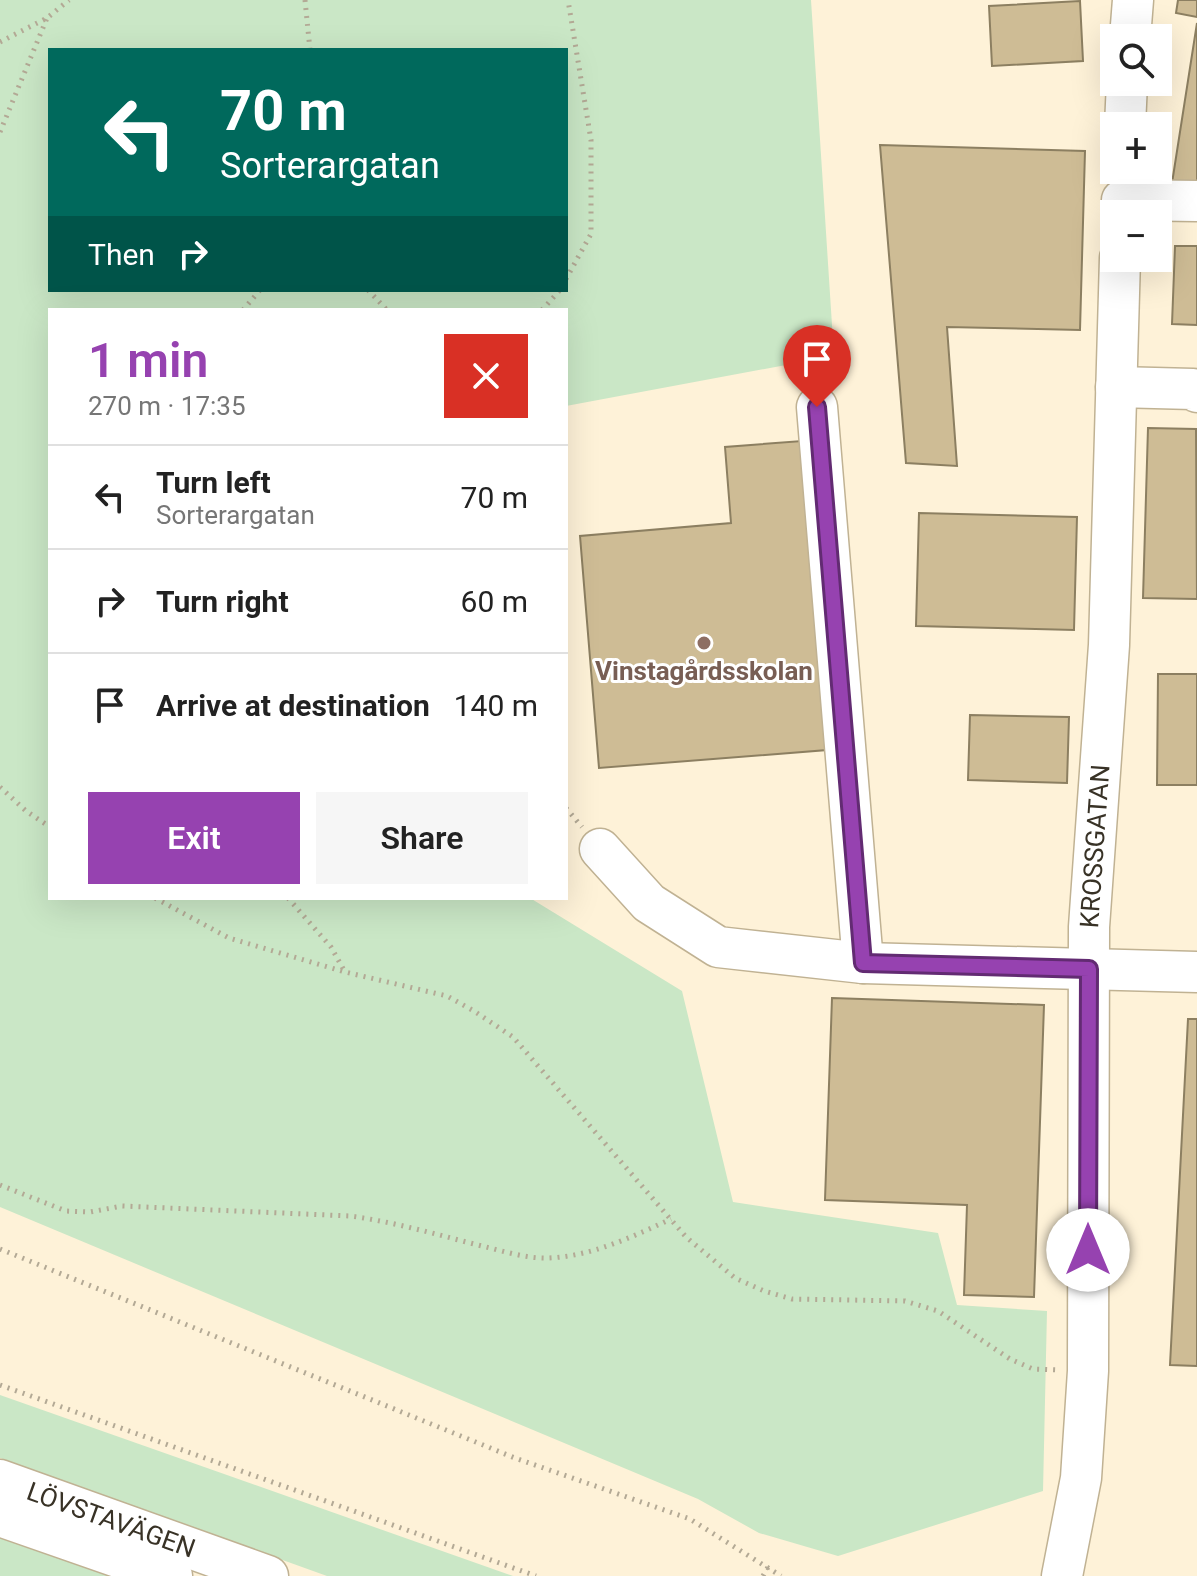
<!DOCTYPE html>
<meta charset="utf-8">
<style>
:root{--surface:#fff;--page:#f6f6f6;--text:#222;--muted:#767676;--line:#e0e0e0;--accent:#9642b0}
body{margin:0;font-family:Roboto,sans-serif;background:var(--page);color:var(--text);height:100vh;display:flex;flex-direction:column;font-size:30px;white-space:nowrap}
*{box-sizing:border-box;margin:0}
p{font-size:26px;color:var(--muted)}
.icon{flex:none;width:44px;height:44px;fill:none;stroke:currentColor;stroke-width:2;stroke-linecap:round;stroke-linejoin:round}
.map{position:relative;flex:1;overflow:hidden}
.details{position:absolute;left:48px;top:308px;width:520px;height:592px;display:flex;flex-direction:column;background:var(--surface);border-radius:0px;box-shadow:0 8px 32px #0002}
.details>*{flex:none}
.hud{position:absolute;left:48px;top:48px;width:520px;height:244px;border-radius:0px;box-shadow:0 8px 32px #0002;background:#00695c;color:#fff;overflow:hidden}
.fabs{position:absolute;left:1100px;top:24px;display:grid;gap:16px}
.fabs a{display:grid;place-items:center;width:72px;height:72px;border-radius:0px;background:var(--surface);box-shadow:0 8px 32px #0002;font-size:40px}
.pin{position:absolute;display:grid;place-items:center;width:68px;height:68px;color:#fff;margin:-82px -34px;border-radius:50% 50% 50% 0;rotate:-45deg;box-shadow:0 0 8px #0007}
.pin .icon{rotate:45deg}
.me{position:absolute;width:88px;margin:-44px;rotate:0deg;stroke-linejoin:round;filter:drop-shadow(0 0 6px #0008)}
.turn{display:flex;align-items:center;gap:28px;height:168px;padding:0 40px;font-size:36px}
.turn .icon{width:104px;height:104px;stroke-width:2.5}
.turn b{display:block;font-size:56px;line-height:68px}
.then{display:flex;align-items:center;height:76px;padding:0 40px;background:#0003;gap:16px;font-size:30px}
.round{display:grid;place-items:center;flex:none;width:84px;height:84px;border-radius:0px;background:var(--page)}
.headline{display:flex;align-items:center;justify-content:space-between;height:136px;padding:0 40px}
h1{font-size:48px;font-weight:600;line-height:60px;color:var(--accent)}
.button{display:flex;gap:16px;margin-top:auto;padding:16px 40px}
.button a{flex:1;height:92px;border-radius:0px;background:var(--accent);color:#fff;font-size:32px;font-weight:600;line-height:92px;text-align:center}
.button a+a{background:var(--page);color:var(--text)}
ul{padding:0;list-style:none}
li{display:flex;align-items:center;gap:24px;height:104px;padding:0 40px;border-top:2px solid var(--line)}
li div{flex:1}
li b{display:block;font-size:30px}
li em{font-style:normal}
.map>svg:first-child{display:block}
.green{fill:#cae7c6;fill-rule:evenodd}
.building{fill:#cebc95;stroke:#8c7f61;stroke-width:2}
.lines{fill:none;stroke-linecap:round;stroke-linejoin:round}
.minor-casing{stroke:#c0b293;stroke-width:43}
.path{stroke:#b3a995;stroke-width:5;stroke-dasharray:2 6;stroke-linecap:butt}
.minor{stroke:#fff;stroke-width:40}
.route-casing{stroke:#622b72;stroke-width:20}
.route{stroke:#9642b0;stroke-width:14}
.education-dot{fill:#8d6e63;stroke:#fff;stroke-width:3}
.labels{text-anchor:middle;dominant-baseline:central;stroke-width:6;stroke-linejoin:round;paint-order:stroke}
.education-label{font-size:26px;font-weight:bold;fill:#785e54;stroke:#fff}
.street-label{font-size:26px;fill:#383226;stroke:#fff}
</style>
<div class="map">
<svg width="1197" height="1576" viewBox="0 0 1197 1576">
<rect width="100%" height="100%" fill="#fef2d8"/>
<g class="green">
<path d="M 0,0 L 811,0 L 834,356 L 566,406 L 566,310 L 50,310 L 50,898 L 530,898 L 682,991 L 733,1202 L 938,1233 L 957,1305 L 1047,1311 L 1043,1491 L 838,1556 L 759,1533 L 698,1499 L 0,1207 ZM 50,50 L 566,50 L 566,290 L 50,290 Z"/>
<polygon points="0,1395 513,1576 327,1576 0,1458"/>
<polygon points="0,1534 121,1576 0,1576"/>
</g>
<g class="building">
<polygon points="1178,0 1197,0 1197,17 1176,13"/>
<polygon points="1080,1 1083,61 992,66 989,6"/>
<polygon points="1197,23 1197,184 1172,183"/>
<polygon points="880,145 1085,151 1080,330 947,327 957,466 906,463"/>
<polygon points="1175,246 1197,246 1197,325 1172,324"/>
<polygon points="1148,428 1196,429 1197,599 1143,598"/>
<polygon points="802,441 827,750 599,768 580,536 731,523 725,447"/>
<polygon points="919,513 1077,517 1074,630 916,626"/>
<polygon points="1158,674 1197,674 1197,785 1157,785"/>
<polygon points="970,715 1069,717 1067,783 968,780"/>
<polygon points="832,998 1044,1005 1034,1297 964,1295 967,1205 825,1200"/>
<polygon points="1188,1019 1197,1019 1197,1366 1170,1365"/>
</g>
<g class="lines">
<g class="minor-casing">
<g id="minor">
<polyline points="1130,38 1133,0"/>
<polyline points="1125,126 1127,82"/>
<polyline points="1122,200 1197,201"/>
<polyline points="1116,387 1193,389 1197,392"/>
<polyline points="817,407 863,963"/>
<polyline points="600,849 649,903 718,947 863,963 1197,972"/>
<path id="s1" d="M 0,1480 L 268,1576"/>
<polyline points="0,1516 172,1576"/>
<path id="s2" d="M 1062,1576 L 1081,1478 L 1088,1371 L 1089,927 L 1109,645 L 1120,258"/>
</g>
</g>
<g class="path">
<polyline points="305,0 310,50"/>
<polyline points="0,42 47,18 69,0"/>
<polyline points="0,132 47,18"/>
<polyline points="566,279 591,234 591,140 568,0"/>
<polyline points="368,290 387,310"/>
<polyline points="243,310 260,290"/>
<polyline points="542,310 560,290"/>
<polyline points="0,787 26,811 50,827"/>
<polyline points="566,808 582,827"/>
<polyline points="155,898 229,938 345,972 447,996 474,1011 513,1037 686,1237 735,1278 764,1291 792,1299 905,1301 938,1311 1010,1359 1033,1369 1059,1370"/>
<polyline points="288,898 331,947 345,972"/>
<path d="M 0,1185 L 66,1211 L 90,1212 L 122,1206 L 350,1216 C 395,1222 438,1235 482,1246 C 503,1251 527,1259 549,1258 C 592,1256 632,1237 671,1219"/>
<polyline points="0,1249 515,1458 690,1519 781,1576"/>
<polyline points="0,1385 536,1576"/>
<polyline points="763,1576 768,1567"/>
</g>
<use href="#minor" class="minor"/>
</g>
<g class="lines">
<g class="route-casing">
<polyline id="route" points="817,407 863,963 1089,969 1088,1250"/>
</g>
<use href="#route" class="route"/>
</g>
<circle class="education-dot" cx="704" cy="643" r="8"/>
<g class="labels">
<g class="education-label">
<text x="704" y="671">Vinstagårdsskolan</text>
</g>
<g class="street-label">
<text stroke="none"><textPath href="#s2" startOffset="732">KROSSGATAN</textPath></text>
<text stroke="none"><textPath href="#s1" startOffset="118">LÖVSTAVÄGEN</textPath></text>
</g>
</g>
</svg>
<div class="fabs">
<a><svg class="icon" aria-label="search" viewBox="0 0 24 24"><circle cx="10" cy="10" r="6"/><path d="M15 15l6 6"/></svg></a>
<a>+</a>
<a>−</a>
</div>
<div class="pin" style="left:817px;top:407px;background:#d93025"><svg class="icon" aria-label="arrive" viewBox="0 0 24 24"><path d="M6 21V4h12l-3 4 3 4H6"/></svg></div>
<svg class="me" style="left:1088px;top:1250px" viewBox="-20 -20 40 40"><circle r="19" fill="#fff"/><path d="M0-13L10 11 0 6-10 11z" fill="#9642b0"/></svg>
<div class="hud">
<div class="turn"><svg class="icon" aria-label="left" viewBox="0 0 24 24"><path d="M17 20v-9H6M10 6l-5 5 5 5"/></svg><div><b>70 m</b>Sorterargatan</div></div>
<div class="then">Then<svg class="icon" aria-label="right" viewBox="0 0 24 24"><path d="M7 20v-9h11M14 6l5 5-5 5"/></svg></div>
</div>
<section class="details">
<div class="headline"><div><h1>1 min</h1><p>270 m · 17:35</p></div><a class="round" style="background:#d93025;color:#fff"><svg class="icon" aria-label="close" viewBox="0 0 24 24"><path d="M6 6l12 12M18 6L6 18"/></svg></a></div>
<ul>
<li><svg class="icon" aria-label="left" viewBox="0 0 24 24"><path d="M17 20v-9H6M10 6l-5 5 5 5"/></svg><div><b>Turn left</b><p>Sorterargatan</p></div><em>70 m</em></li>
<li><svg class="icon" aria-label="right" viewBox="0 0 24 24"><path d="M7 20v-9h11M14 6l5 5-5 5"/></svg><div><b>Turn right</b></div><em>60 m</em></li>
<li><svg class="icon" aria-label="arrive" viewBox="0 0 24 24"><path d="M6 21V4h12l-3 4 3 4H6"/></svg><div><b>Arrive at destination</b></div><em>140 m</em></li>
</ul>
<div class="button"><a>Exit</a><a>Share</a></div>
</section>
</div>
